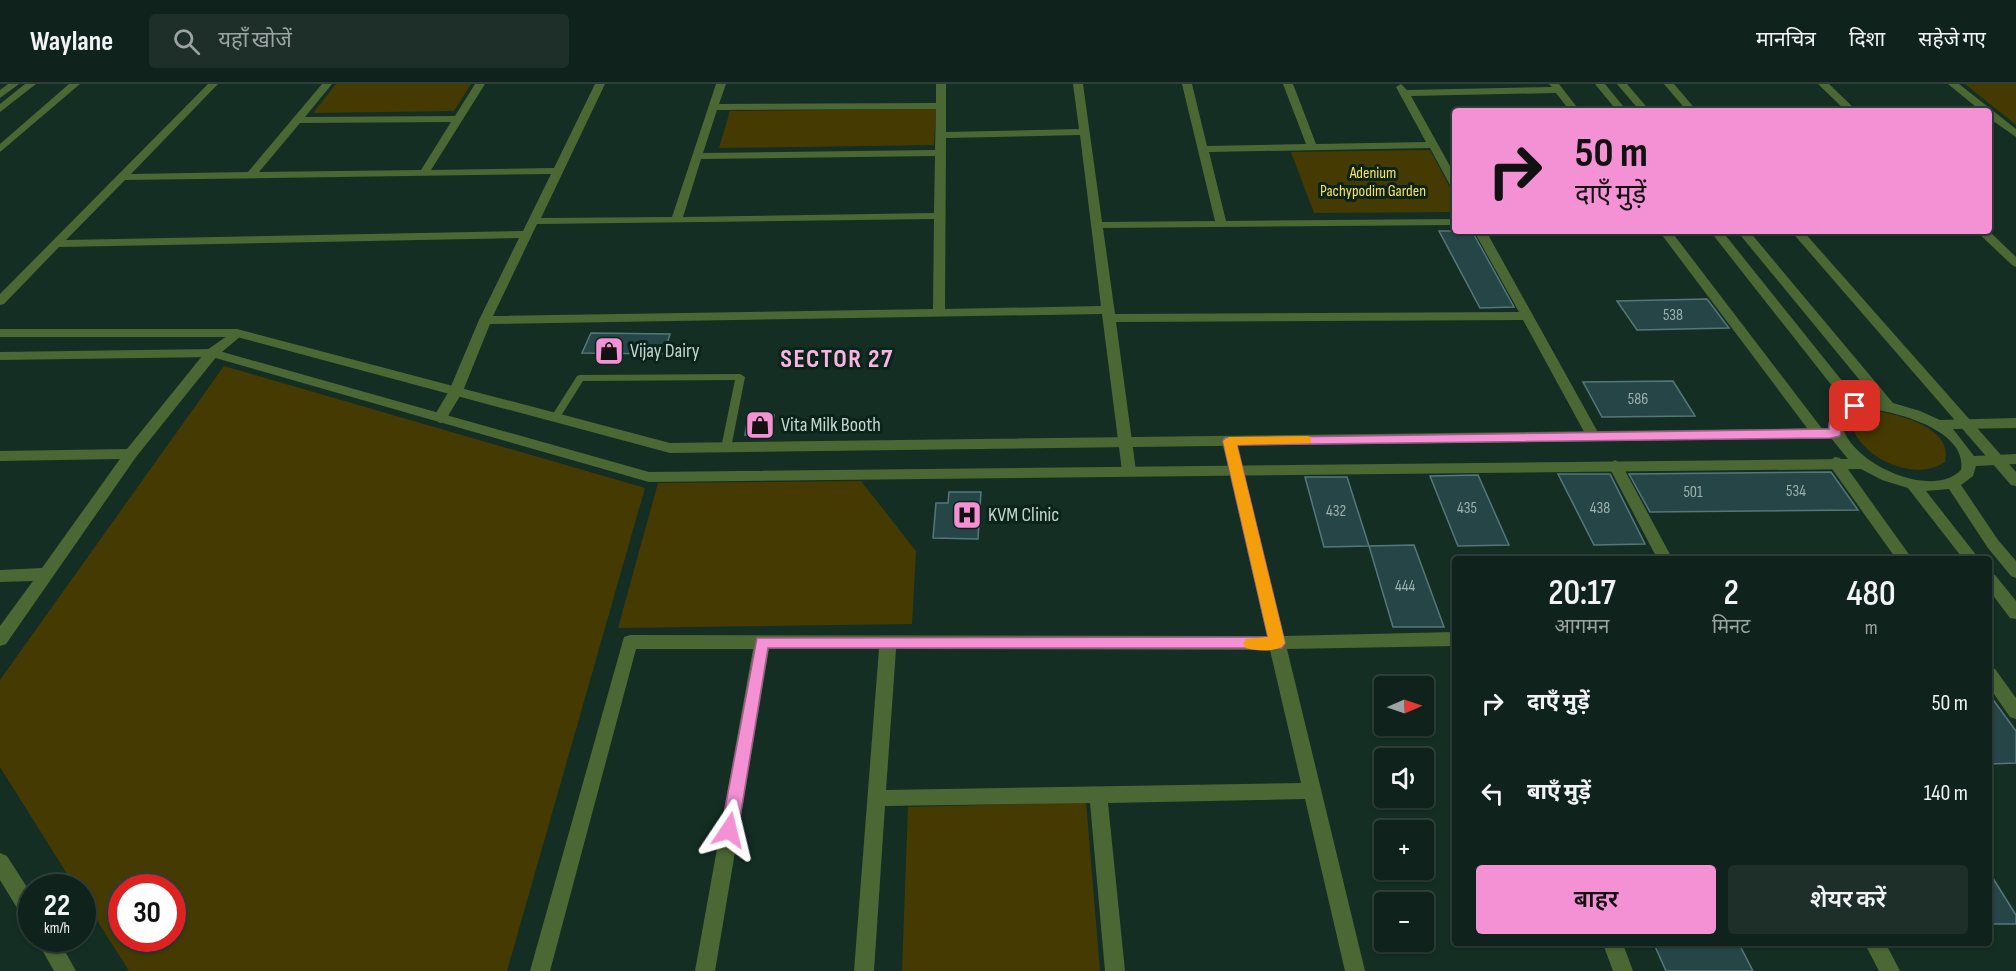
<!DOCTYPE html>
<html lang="hi">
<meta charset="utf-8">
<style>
:root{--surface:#0f221b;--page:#1d2f28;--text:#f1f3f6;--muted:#9ba4a3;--line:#2f3f3a;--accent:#f491d4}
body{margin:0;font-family:"Sofia Sans Condensed","Noto Sans Devanagari",sans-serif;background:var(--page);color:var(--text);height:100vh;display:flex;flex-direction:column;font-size:22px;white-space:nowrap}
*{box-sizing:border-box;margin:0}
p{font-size:20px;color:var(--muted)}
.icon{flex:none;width:33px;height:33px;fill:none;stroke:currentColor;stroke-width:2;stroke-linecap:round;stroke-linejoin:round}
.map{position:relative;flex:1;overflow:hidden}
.side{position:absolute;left:1452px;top:472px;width:540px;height:390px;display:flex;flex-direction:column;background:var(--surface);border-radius:6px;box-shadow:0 2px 4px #0004,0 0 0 2px var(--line)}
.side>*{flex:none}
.guide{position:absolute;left:1452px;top:24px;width:540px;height:126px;border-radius:6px;box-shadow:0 2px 4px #0004,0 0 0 2px var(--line);background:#f491d4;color:#111;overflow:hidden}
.needle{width:39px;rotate:88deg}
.buttons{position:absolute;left:1374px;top:592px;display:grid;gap:12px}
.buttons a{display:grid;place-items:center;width:60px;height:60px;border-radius:6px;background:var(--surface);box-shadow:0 2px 4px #0004,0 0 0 2px var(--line);font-size:30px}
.speed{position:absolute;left:18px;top:790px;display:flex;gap:12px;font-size:30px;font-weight:700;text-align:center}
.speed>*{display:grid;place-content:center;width:78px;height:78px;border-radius:50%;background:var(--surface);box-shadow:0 2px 4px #0004,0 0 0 2px var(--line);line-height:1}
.speed small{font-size:15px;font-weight:400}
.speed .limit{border:9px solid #d22;background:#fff;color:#111}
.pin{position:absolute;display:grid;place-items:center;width:51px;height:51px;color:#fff;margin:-26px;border-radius:12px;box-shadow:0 3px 9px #0006}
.me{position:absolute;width:66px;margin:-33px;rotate:10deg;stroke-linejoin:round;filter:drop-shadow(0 0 4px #0008)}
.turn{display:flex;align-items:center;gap:21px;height:126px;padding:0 24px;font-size:27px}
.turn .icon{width:78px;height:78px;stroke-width:2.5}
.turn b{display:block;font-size:42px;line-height:51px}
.eta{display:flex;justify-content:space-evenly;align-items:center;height:102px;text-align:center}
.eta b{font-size:36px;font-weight:600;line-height:42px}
.cta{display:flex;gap:12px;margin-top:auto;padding:12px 24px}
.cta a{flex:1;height:69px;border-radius:6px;background:var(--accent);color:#111;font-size:24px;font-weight:600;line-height:69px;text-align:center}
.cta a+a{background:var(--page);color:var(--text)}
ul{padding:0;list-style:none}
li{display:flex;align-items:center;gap:18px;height:90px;padding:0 24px}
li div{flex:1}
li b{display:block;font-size:22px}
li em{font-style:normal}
header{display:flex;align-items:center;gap:36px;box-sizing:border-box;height:84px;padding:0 30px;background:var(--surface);border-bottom:2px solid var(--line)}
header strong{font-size:28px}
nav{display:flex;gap:33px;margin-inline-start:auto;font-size:21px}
.search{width:420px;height:54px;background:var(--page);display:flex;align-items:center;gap:15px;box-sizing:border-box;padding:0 21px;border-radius:6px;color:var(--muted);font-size:22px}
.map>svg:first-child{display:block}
.green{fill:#453b02;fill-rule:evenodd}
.building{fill:#264547;stroke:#567779;stroke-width:1.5}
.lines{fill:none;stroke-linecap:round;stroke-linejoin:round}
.service{fill:#4b6834;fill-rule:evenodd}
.minor{fill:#4b6834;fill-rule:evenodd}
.tertiary{fill:#4b6834;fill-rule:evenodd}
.route{fill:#f491d4;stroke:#9f5e8a;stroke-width:1.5}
.slow{fill:#f59e0b}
.labels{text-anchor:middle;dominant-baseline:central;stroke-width:6;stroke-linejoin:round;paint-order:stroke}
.far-park-label{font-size:16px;fill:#fee156;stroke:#0a241b}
.number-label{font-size:16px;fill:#9fb2ad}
.poi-label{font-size:20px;fill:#c7d6cf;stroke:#0a241b;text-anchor:start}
.district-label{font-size:26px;font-weight:bold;letter-spacing:1.5px;fill:#fab4e2;stroke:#0a241b}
</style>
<header>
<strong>Waylane</strong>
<div class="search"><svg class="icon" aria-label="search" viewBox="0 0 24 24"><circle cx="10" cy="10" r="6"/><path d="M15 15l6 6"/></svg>यहाँ खोजें</div>
<nav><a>मानचित्र</a><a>दिशा</a><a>सहेजे गए</a></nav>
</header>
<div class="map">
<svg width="2016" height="887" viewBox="0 0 2016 887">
<rect width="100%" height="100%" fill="#142e24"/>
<g class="green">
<polygon points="336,0 471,0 454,27 313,29"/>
<polygon points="1965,0 2016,0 2016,41"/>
<polygon points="936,25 934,61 719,64 730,27"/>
<polygon points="1430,66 1455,113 1455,128 1314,129 1291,68"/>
<path d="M 224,282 L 645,404 L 507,887 L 129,887 L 83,814 L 82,804 L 76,804 L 0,683 L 0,596 ZM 122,804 L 172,804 L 172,855 L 122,855 Z"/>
<path d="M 1881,328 C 1905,332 1954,346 1945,378 C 1916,398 1865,376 1853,345 C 1855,329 1868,329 1881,328 Z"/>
<polygon points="861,397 916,467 912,540 618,544 658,399"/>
<polygon points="1086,718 1100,887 902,887 908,723"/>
</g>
<g class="building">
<polygon points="1439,147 1472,147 1514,223 1480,224"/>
<polygon points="1707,215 1729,244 1637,246 1617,217"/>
<polygon points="591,249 670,250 664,270 582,269"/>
<polygon points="1673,297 1695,332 1602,333 1583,298"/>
<polygon points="774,331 771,350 745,351 748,332"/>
<polygon points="1831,388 1858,426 1650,428 1629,390"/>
<polygon points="1558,390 1610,390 1645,460 1594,461"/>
<polygon points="1478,391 1509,461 1458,462 1430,392"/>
<polygon points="1305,393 1347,393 1369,462 1324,463"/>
<polygon points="949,408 981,408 978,455 933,454 936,419 948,419"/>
<polygon points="1414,461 1444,543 1393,543 1369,462"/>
<polygon points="1989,610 2016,647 2016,679 1989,680"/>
<polygon points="1989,788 2016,831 2016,840 1989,840"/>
<polygon points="1654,860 1739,860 1753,887 1666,887"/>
</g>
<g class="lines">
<polygon class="service" points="740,290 745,293 731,364 726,367 721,364 735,296 583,297 559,335 556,336 551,333 577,292 580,291"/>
<g class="minor">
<polygon points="69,0 80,0 0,68 0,60"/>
<path d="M 208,0 L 218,0 L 131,90 L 248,88 L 322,0 L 332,0 L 305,33 L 455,32 L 475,0 L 485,0 L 431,86 L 554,84 L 595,0 L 605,0 L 541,134 L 672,133 L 716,0 L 726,0 L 719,20 L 936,19 L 936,0 L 946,0 L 946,48 L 1079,45 L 1073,0 L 1083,0 L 1102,138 L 1215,137 L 1182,0 L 1192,0 L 1207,62 L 1306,60 L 1283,0 L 1293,0 L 1316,60 L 1426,58 L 1396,3 L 1401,0 L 1407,6 L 1552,3 L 1549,0 L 1559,0 L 1580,27 L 1570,27 L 1556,9 L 1411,12 L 1455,91 L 1455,104 L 1450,101 L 1430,64 L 1209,68 L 1226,137 L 1455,135 L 1455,141 L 1103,144 L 1115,230 L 1519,228 L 1474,147 L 1486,147 L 1600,352 L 1598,355 L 1588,355 L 1523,236 L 1116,238 L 1136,387 L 1129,392 L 1122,387 L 1102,230 L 490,240 L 463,307 L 445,337 L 440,339 L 433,334 L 449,307 L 479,236 L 519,154 L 59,163 L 4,220 L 0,221 L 0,210 ZM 936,25 L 935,66 L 703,69 L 717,26 ZM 451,38 L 421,86 L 259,88 L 300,39 ZM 1080,51 L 1101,222 L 945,225 L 946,54 ZM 935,72 L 934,129 L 683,133 L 701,75 ZM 551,90 L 523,147 L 66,156 L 125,96 ZM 934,135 L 933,225 L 493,232 L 537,140 Z"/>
<polygon points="1664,0 1674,0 1697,27 1687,27"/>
<polygon points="1818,0 1829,0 1857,27 1846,27"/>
<polygon points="1948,0 1959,0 2016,45 2016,53 1989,34 1989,27 1981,27"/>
<polygon points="1659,147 1671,147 1823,346 1825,349 1823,352 1813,352"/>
<polygon points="1791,147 1803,147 2016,388 2016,402 2011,401"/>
<polygon points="1976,147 1989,147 2016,173 2016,183 2012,181"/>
<polygon points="237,245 243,249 241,252 217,272 136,373 6,560 0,562 0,542 33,497 0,498 0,486 42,484 120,375 0,377 0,367 127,365 207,266"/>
<path d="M 1229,352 L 1236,357 L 1284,552 L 1455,548 L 1455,562 L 1287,565 L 1365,887 L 1345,887 L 1305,715 L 1108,719 L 1125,887 L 1105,887 L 1090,719 L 885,722 L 874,887 L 854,887 L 879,565 L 769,565 L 715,887 L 695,887 L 753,565 L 636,565 L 550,887 L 530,887 L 624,553 L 630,551 L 1267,552 L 1222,357 ZM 896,565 L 1270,566 L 1301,699 L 886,706 Z"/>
<polygon points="1835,373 1840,374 1913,476 1897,476 1830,382 1828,378"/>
<polygon points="1615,376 1622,381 1673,476 1658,476 1608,381"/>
<polygon points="1989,583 1995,585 2016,614 2016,635 2010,633 1989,603"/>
<polygon points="0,769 7,772 32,811 32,839 25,837 0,796"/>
<polygon points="36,855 58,855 76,887 54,887"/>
<polygon points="1603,860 1623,860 1633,887 1613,887"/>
<polygon points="1865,860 1886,860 1900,887 1879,887"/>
</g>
<g class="tertiary">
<polygon points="8,0 19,0 0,14 0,6"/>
<polygon points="25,0 36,0 0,28 0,20"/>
<polygon points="1595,0 1605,0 1627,27 1617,27"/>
<polygon points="1617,0 1627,0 1650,27 1640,27"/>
<path d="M 1710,147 L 1722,147 L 1859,318 L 1876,316 L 1737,147 L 1749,147 L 1893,319 L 1920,327 L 1940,336 L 2016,334 L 2016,344 L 1953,345 L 1974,372 L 2016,370 L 2016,380 L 1976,382 L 1973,392 L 1961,401 L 1998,456 L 2016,477 L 2016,494 L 2011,492 L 1988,464 L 1949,405 L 1926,407 L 1980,476 L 1964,476 L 1908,404 L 1882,396 L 1861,385 L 649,398 L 212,273 L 0,276 L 0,268 L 212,265 L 649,388 L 1848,375 L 1831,354 L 670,369 L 237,253 L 0,253 L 0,245 L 237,245 L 670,359 L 1829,344 C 1831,332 1836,327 1847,321 ZM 1870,325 C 1898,328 1968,347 1961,386 C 1932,416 1853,380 1843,344 L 1848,332 Z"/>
<polygon points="1989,489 1995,491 2016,517 2016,535 2010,534 1989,506"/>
</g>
</g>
<path class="route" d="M 1855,318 L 1861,322 C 1856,328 1844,329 1841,337 C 1840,342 1842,347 1840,352 L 1831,354 L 1237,361 L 1285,559 L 1282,564 L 768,564 L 738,746 L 735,752 L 729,754 L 723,752 L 721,746 L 757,554 L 1268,553 L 1223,357 L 1225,354 L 1829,345 C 1828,329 1840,322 1855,318 Z"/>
<path class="slow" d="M 1307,352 L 1311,353 L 1311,359 L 1237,361 L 1285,559 C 1279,569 1256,567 1246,564 L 1243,559 L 1246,555 L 1268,553 L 1223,357 L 1229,353 Z"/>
<defs>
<g id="shop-square" transform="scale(1.5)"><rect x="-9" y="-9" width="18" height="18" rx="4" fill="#f491d4" stroke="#0a241b"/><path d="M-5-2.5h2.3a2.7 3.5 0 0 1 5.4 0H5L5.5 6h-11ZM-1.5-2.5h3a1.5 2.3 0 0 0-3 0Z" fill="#111"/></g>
<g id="hospital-square" transform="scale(1.5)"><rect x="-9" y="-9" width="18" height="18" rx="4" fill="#f491d4" stroke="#0a241b"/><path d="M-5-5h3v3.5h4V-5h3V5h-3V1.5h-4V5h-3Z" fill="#111"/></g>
</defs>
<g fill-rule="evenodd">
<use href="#shop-square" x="609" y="267"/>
<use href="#shop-square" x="760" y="341"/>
<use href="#hospital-square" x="967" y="431"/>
</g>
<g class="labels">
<g class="far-park-label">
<text x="1373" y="89">Adenium<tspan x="1373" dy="18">Pachypodim Garden</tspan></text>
</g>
<g class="number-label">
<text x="1673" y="231">538</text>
<text x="1638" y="315">586</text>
<text x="1796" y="407">534</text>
<text x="1693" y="408">501</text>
<text x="1467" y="424">435</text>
<text x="1600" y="424">438</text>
<text x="1336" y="427">432</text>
<text x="1405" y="502">444</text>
</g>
<g class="poi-label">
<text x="630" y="267">Vijay Dairy</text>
<text x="781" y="341">Vita Milk Booth</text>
<text x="988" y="431">KVM Clinic</text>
</g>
<g class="district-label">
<text x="837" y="275">SECTOR 27</text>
</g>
</g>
</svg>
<div class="buttons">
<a><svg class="needle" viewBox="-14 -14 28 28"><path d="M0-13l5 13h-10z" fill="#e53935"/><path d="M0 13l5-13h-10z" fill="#9ba4a3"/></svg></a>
<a><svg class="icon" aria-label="sound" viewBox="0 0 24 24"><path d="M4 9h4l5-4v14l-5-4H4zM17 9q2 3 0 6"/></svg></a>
<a>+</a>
<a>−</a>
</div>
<div class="speed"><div>22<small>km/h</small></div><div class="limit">30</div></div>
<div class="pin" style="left:1855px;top:322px;background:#d93025"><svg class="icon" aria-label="arrive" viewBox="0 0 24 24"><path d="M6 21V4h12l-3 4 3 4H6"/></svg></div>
<svg class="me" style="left:729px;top:746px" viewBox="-20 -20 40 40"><path d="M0-17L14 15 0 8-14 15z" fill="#f491d4" stroke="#fff" stroke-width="4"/></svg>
<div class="guide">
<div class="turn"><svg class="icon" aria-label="right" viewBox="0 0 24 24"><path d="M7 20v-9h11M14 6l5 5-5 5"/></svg><div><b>50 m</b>दाएँ मुड़ें</div></div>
</div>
<section class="side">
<div class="eta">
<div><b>20:17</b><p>आगमन</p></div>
<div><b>2</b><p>मिनट</p></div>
<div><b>480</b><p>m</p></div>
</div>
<ul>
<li><svg class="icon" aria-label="right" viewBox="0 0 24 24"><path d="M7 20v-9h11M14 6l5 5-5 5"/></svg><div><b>दाएँ मुड़ें</b></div><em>50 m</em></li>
<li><svg class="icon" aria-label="left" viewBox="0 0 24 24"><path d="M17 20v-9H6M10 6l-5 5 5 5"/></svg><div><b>बाएँ मुड़ें</b></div><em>140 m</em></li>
</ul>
<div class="cta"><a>बाहर</a><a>शेयर करें</a></div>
</section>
</div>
